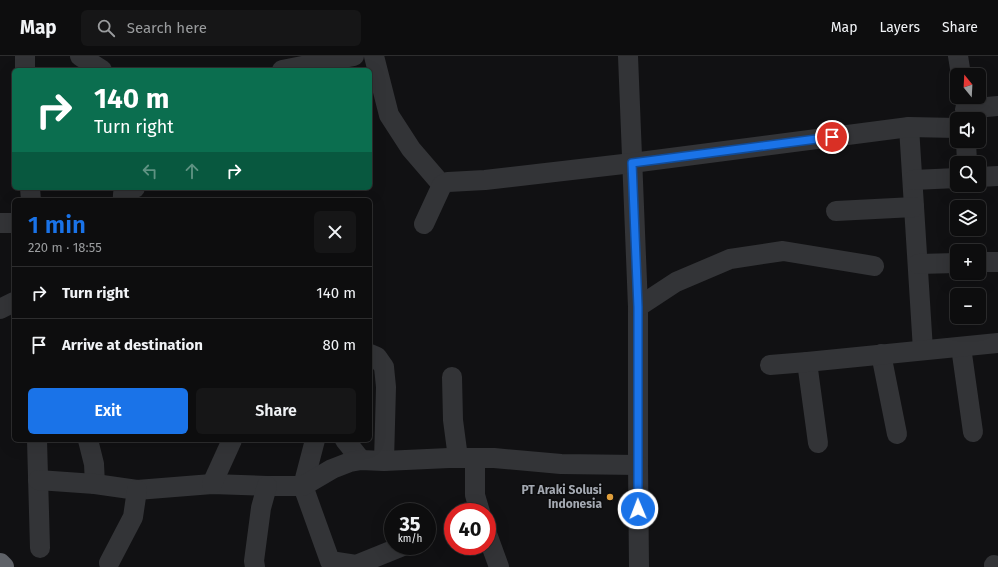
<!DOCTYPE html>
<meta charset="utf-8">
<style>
:root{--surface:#0d0d0e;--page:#161617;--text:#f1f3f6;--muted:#9a9c9e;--line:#2d2d2e;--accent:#1a73e8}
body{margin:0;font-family:"Fira Sans",sans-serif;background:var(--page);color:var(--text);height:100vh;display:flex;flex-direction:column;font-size:15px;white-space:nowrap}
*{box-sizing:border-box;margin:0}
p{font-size:13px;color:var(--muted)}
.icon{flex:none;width:22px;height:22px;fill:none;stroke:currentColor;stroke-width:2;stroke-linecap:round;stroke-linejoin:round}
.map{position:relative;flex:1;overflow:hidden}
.details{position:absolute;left:12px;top:142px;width:360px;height:244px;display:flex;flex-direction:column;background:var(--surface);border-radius:6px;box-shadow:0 4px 16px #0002,0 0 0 1px var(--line)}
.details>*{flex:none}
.hud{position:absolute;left:12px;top:12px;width:360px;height:122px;border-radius:6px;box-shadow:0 4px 16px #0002,0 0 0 1px var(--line);background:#0b6e4f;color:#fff;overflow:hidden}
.needle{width:26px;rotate:342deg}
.controls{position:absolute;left:950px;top:12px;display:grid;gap:8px}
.controls a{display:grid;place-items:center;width:36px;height:36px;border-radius:6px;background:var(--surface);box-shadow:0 4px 16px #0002,0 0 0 1px var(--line);font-size:20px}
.speed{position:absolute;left:384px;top:447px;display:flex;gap:8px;font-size:20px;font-weight:700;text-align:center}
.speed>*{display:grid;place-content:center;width:52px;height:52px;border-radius:50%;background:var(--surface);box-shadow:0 4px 16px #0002,0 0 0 1px var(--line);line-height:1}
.speed small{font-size:10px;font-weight:400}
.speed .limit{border:6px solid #d22;background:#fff;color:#111}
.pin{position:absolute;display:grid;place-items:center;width:34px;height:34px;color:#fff;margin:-17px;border:2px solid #fff;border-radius:50%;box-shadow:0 1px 4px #0007}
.me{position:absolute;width:44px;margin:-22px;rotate:359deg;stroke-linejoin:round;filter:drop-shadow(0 0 3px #0008)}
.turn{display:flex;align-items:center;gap:14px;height:84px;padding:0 16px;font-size:18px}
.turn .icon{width:52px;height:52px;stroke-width:2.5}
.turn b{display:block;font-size:28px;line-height:34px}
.lanes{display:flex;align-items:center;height:38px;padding:0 16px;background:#0003;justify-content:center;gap:20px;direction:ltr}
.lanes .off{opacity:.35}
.round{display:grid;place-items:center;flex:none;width:42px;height:42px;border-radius:6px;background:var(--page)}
.head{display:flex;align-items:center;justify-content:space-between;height:68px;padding:0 16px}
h1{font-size:24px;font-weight:600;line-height:30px;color:var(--accent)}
.action{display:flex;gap:8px;margin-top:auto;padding:8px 16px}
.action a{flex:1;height:46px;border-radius:6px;background:var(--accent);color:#fff;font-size:16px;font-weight:600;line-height:46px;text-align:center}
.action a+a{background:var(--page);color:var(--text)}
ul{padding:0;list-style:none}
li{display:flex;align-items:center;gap:12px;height:52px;padding:0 16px;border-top:1px solid var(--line)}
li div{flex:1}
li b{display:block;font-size:15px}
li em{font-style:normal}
header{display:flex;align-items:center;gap:24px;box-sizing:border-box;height:56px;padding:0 20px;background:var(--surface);border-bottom:1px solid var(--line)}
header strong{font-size:19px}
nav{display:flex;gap:22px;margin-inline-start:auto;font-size:14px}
.search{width:280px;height:36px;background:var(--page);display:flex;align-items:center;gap:10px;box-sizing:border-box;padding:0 14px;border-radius:6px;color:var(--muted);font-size:15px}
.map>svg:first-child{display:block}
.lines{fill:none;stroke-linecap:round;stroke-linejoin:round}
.minor{stroke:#333437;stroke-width:20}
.highway{stroke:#5f6268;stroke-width:22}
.route-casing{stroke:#114b97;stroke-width:10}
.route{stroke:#1a73e8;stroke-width:7}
.poi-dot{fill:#e09f3c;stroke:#0c0c0d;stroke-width:1.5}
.labels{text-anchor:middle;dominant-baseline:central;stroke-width:3;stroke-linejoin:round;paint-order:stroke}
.poi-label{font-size:12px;font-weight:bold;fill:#a4a9b2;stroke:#0c0c0d;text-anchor:end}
</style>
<header>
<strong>Map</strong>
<div class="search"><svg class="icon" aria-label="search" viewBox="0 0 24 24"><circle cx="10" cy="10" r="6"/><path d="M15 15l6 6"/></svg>Search here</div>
<nav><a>Map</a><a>Layers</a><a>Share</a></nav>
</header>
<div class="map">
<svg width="998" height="511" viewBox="0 0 998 511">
<rect width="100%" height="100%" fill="#111113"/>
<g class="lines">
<g class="minor">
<polyline points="80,0 102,14"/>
<polyline points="374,0 389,59 411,93 442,129"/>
<polyline points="628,0 638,251 638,409 639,511"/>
<polyline points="958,0 961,19"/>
<polyline points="25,14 25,0"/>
<polyline points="282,14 354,0"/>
<polyline points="965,53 998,50"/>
<polyline points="909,71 923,294"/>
<polyline points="966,85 967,107"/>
<polyline points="979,121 998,120"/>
<polyline points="913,124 957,122"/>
<polyline points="30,132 31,144"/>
<path d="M 123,144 C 122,131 125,135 135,132"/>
<polyline points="836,155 914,151"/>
<polyline points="0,167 14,167"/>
<polyline points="424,168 442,129 448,126 485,124 632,107 909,71 957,72"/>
<polyline points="979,206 998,206"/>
<polyline points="918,208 957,207"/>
<polyline points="638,251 676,226 730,203 783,195 874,210"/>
<polyline points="0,253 14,246"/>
<polyline points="961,291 973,376"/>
<polyline points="370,298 377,301 384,311 386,331 384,405"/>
<polyline points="881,298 897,378"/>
<polyline points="807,306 818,387"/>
<polyline points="770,309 807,306 998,287"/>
<polyline points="452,321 453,364 458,402"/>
<polyline points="37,384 40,492"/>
<polyline points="88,384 94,408 95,428"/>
<polyline points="315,384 303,430 330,505 356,509 403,490"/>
<polyline points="345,384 361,404"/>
<polyline points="475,402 475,439 480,456"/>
<polyline points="38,424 95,428 137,434 212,428 267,430 303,430 332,413 350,406 361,404 384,405 449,402 494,402 561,408 638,409"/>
<polyline points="212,428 232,384"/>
<polyline points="487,478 499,511"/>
<polyline points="109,507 133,461 137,434"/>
<polyline points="994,509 995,511"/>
<polyline points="255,511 254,505 261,452 267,430"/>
</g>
<polyline class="highway" points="0,508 3,511"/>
</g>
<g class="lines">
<g class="route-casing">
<polyline id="route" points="638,453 638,251 632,107 832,81"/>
</g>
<use href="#route" class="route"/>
</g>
<circle class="poi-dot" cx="610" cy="441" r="4"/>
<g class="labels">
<g class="poi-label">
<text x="602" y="434">PT Araki Solusi<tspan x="602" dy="14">Indonesia</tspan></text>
</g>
</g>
</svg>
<div class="controls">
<a><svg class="needle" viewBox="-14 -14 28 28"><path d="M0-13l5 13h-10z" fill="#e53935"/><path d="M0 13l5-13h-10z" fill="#9a9c9e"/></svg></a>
<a><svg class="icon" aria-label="sound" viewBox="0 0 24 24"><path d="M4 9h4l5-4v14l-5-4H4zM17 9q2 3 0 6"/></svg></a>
<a><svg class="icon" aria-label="search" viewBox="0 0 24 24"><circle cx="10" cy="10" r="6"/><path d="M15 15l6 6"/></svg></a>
<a><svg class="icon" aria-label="layers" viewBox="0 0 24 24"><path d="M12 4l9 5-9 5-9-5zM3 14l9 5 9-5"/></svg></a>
<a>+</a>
<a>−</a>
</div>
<div class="speed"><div>35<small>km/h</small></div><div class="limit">40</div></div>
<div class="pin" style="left:832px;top:81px;background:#d93025"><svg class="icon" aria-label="arrive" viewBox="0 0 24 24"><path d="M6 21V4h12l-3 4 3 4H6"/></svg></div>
<svg class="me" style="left:638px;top:453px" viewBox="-20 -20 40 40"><circle r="17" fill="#1a73e8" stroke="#fff" stroke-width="3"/><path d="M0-11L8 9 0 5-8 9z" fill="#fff"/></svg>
<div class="hud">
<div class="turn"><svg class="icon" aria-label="right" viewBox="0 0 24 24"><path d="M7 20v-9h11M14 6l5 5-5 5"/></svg><div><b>140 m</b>Turn right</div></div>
<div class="lanes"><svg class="icon off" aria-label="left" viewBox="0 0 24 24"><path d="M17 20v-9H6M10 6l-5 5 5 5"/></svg><svg class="icon off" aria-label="ahead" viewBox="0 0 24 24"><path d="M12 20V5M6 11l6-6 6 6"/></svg><svg class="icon" aria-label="right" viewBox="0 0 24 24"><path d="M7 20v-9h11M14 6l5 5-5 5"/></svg></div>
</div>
<section class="details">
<div class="head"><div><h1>1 min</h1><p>220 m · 18:55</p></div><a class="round"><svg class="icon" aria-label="close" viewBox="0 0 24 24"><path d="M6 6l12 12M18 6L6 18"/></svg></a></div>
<ul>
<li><svg class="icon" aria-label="right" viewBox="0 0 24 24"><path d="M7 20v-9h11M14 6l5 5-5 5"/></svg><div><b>Turn right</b></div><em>140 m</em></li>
<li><svg class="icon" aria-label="arrive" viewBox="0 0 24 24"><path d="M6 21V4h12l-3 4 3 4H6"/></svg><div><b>Arrive at destination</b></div><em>80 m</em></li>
</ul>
<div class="action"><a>Exit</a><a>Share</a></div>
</section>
</div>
